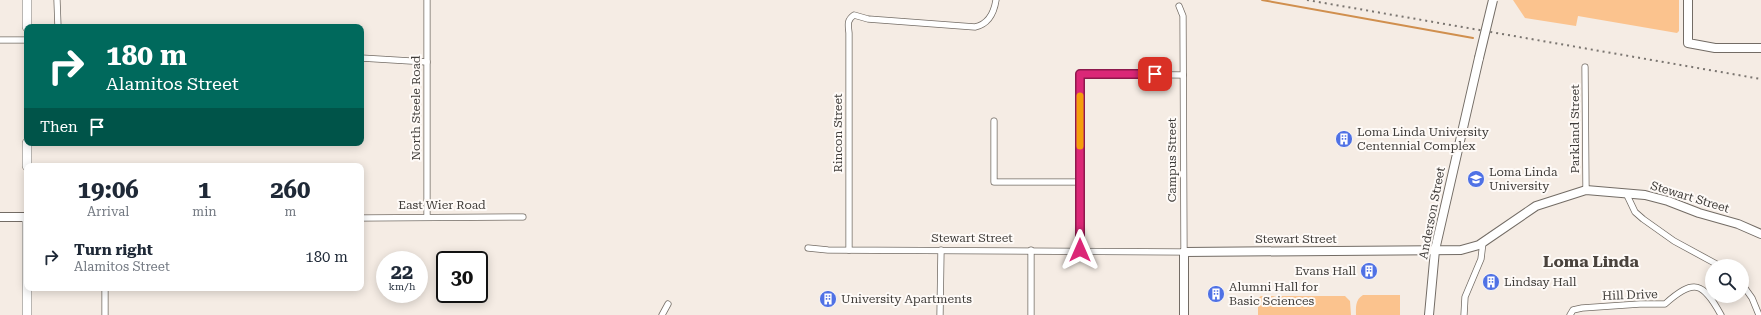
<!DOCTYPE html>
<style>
:root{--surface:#fff;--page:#f6f6f7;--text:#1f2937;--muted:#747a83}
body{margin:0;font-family:"Roboto Serif",serif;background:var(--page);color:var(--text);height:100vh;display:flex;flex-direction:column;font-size:15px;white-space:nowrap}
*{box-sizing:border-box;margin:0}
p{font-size:13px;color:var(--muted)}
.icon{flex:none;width:22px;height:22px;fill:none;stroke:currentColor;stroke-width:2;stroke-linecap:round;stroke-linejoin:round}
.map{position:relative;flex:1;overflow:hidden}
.panel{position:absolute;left:24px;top:163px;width:340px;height:128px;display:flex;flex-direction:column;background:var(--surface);border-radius:8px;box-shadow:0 2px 10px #0003}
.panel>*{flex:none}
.hud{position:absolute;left:24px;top:24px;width:340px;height:122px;border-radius:8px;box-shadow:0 2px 10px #0003;background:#00695c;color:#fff;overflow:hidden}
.tools{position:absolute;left:1705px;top:259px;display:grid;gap:8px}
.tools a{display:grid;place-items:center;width:44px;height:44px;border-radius:50%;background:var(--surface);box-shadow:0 2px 10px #0003;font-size:20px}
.speed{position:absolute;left:376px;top:251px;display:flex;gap:8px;font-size:20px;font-weight:700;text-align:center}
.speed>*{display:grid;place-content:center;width:52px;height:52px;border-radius:50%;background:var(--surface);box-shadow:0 2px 10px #0003;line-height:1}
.speed small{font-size:10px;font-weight:400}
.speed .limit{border:2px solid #111;border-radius:6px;background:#fff;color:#111}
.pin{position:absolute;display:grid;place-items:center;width:34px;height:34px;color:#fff;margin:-17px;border-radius:8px;box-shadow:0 2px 6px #0006}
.me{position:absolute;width:44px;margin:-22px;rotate:0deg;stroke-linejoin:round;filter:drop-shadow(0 0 3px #0008)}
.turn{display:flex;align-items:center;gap:14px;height:84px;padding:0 16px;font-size:18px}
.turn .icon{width:52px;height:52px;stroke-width:2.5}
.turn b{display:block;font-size:28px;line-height:34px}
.then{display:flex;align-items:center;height:38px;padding:0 16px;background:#0003;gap:8px;font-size:15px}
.eta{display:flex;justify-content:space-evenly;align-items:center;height:68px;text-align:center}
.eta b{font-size:24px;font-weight:700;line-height:28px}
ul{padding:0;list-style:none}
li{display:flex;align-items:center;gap:12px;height:52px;padding:0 16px}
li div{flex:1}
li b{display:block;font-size:15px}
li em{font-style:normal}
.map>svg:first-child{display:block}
.green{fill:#fbc38e}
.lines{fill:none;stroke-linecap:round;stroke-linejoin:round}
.stream{stroke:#d08f4e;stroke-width:2}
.street-casing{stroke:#736c65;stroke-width:7}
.secondary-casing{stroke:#736c65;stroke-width:10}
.primary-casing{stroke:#736c65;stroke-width:10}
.street{stroke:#fff;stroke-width:5.5}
.secondary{stroke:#fff;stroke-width:8}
.primary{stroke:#fff;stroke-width:9}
.rail{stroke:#7a7570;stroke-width:2;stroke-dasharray:2 4;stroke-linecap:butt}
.secondary-bridge-casing{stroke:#736c65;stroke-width:10;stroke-linecap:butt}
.secondary-bridge{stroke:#fff;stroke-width:8}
.route-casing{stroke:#8e194d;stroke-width:10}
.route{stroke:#db2777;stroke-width:7}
.slow{stroke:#f59e0b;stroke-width:7}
.labels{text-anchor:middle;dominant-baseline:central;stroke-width:4;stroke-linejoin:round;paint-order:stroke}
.street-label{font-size:12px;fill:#3f3c39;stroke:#fefaf7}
.poi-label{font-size:12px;fill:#3f3c39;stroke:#fefaf7;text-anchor:start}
.district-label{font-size:16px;font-weight:bold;fill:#4a433d;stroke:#fefaf7}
</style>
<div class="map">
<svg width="1761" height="315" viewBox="0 0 1761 315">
<rect width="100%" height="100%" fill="#f5ece4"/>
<g class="green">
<polygon points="1513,0 1679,0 1679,31 1677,33 1578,16 1576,26 1525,18"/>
<path d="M 1363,295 L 1400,295 L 1400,315 L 1356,315 C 1356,307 1355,300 1363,295 Z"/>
<polygon points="1261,296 1273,296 1279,298 1281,296 1345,296 1350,301 1351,315 1258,315 1258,298"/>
</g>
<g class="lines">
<polyline class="stream" points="1262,0 1473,38"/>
<g class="street-casing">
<g id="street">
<polyline points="57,0 58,27"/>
<polyline points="0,40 27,40"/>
<polyline points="361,58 427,62"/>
<polyline points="1585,67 1586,190"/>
<polyline points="994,121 994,182 1080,182"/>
<polyline points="1626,193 1635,212 1643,219 1674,241 1720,266"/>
<polyline points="427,217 427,0"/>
<polyline points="361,218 523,217"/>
<polyline points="808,248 828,250 1184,252 1183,16 1179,6"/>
<path d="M 849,250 L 849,33 C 848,24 847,20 854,15 L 868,19 L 975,27 C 989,24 994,13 996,0"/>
<polyline points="1080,250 1080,74 1183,75"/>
<polyline points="1742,284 1752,298 1759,315"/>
<polyline points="105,288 105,315"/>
<polyline points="662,315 668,304"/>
<polyline points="940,315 941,250"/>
<polyline points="1031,315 1031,250"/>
<polyline points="1464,315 1465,297 1481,259 1483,242"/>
<path d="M 1570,315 L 1573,310 L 1582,308 L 1640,304 L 1665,304 C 1694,278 1703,282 1721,315"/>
</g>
</g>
<g class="secondary-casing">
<g id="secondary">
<polyline points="1688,0 1688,43 1715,48 1761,48"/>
<polyline points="0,217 27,217"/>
<polyline points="1184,315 1184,252 1461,250 1479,245 1536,206 1586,190 1645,195 1668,201 1699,213 1738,224 1761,234"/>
<polyline points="1429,315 1435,250 1479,58"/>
</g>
</g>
<g class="primary-casing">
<g id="primary">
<polyline points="27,27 27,0"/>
<polyline points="27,143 27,166"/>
<polyline points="27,315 27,220"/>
</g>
</g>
<use href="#street" class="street"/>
<use href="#secondary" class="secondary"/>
<use href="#primary" class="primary"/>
<polyline class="rail" points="1307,0 1761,79"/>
<g class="secondary-bridge-casing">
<polyline id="secondary-bridge" points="1479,58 1493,0"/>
</g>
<use href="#secondary-bridge" class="secondary-bridge"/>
</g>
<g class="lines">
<g class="route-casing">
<polyline id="route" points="1080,250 1080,74 1155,74"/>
</g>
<use href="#route" class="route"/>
<polyline class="slow" points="1080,96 1080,146"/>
</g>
<defs>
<g id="building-disc" transform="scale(0.9)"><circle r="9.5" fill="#4f71e5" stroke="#fefaf7"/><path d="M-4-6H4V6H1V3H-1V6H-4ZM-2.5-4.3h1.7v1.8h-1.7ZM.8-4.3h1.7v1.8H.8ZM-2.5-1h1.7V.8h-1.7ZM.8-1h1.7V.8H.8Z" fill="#fff"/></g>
<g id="university-disc" transform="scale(0.9)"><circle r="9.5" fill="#4f71e5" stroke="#fefaf7"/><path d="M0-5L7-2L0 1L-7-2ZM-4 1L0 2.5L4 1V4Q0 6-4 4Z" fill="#fff"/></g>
</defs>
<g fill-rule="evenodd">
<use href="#building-disc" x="1344" y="139"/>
<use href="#university-disc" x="1476" y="179"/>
<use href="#building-disc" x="1369" y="271"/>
<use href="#building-disc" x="1491" y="282"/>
<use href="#building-disc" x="1216" y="294"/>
<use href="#building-disc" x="828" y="299"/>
</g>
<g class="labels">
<g class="street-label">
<text transform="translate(416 108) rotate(-90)">North Steele Road</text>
<text transform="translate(1575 129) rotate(-90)">Parkland Street</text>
<text transform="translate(838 133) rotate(-90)">Rincon Street</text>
<text transform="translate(1172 160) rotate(-90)">Campus Street</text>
<text transform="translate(1690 197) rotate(17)">Stewart Street</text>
<text x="442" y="205">East Wier Road</text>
<text transform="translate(1432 213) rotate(-79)">Anderson Street</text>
<text x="972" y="238">Stewart Street</text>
<text x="1296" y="239">Stewart Street</text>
<text transform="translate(1630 295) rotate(-2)">Hill Drive</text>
</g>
<g class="poi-label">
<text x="1357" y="132">Loma Linda University<tspan x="1357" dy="14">Centennial Complex</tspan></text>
<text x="1489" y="172">Loma Linda<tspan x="1489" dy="14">University</tspan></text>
<text x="1356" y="271" text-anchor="end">Evans Hall</text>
<text x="1504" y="282">Lindsay Hall</text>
<text x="1229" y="287">Alumni Hall for<tspan x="1229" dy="14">Basic Sciences</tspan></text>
<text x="841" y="299">University Apartments</text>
</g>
<g class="district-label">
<text x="1591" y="261">Loma Linda</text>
</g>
</g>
</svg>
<div class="tools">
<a><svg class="icon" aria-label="search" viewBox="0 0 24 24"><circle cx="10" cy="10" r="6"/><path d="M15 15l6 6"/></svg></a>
</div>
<div class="speed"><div>22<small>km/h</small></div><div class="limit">30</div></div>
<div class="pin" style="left:1155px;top:74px;background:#d93025"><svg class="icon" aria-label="arrive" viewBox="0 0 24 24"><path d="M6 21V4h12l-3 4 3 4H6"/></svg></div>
<svg class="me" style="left:1080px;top:250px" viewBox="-20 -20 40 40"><path d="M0-17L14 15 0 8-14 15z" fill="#db2777" stroke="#fff" stroke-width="4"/></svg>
<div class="hud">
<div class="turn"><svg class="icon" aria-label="right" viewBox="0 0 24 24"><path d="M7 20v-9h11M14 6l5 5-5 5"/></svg><div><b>180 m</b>Alamitos Street</div></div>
<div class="then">Then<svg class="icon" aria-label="arrive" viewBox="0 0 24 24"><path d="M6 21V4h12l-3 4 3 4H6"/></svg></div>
</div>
<section class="panel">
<div class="eta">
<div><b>19:06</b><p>Arrival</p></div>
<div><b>1</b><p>min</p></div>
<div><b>260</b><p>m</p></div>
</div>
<ul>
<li><svg class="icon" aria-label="right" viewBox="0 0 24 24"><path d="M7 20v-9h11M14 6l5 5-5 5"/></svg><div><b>Turn right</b><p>Alamitos Street</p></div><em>180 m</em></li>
</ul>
</section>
</div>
